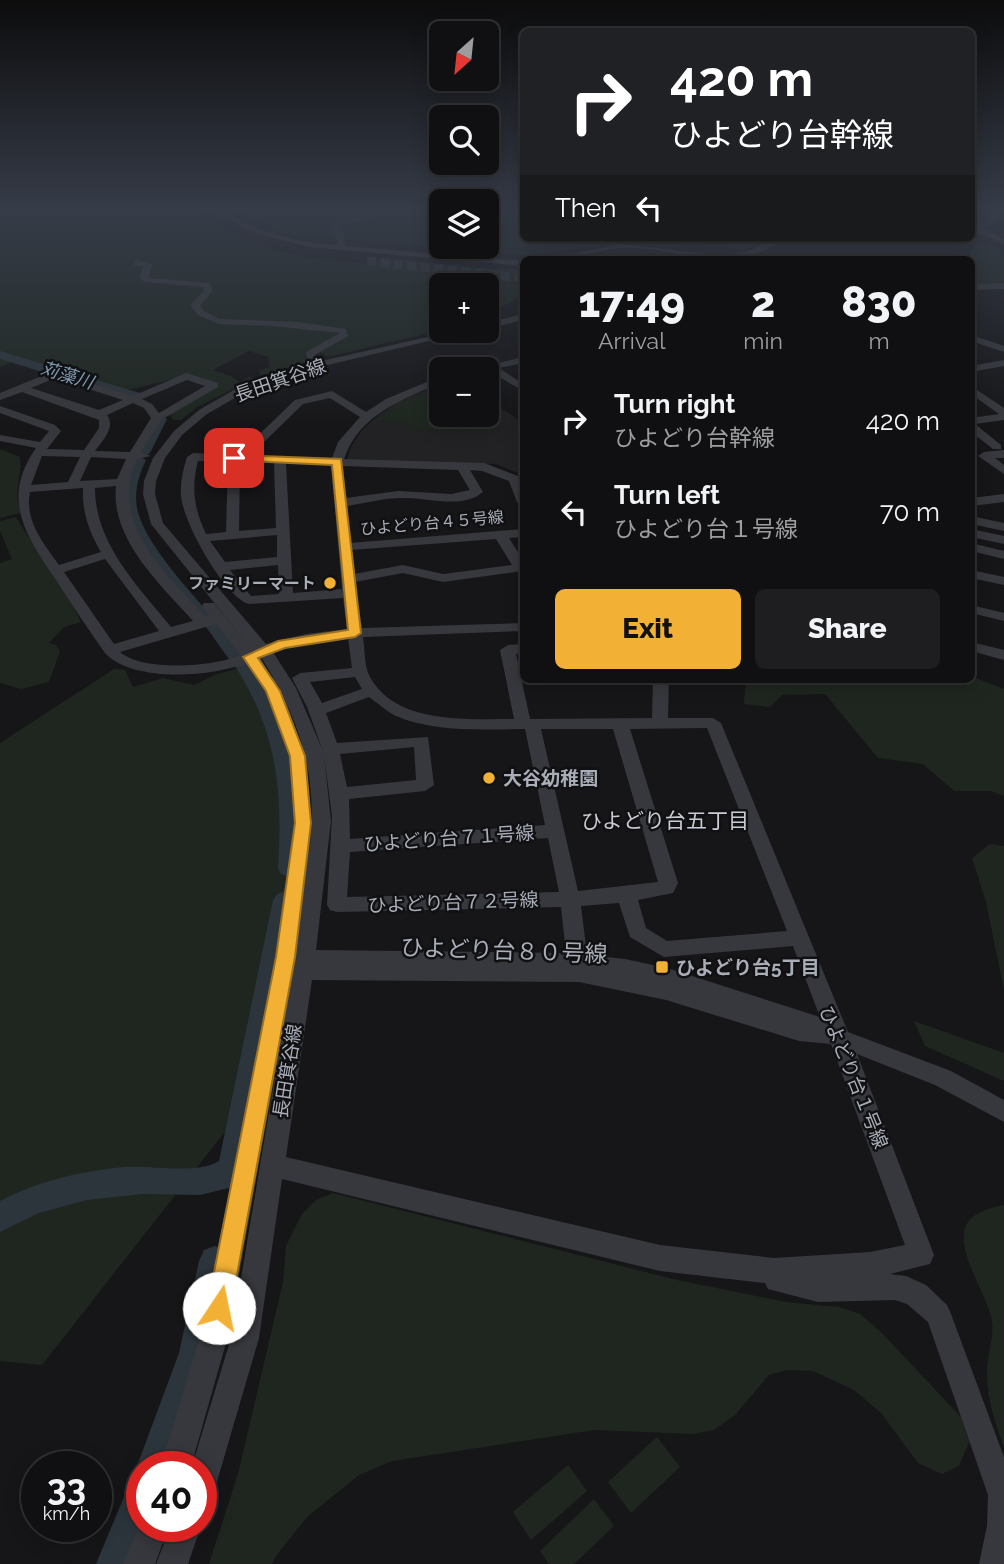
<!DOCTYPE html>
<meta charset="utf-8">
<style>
:root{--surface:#101012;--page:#1e1e20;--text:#f1f3f6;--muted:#9c9d9f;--line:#303032;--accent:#f2b134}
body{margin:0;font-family:Raleway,"Noto Sans JP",sans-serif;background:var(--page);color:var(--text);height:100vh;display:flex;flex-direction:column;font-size:26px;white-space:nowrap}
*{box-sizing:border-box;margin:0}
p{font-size:23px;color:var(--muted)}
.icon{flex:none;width:38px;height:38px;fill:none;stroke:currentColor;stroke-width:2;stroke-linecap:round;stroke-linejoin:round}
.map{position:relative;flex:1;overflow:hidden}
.side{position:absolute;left:520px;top:256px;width:455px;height:427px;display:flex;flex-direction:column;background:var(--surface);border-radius:10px;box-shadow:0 4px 18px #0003,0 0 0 2px var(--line)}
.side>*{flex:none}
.top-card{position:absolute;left:520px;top:28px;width:455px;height:214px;border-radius:10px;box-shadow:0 4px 18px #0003,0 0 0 2px var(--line);background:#202124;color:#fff;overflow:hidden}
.needle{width:46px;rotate:207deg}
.buttons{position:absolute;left:429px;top:21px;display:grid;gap:14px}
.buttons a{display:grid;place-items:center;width:70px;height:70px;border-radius:10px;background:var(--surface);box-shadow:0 4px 18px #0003,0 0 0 2px var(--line);font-size:35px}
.speed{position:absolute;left:21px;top:1451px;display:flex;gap:14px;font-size:35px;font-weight:700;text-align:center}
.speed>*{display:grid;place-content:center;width:91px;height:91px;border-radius:50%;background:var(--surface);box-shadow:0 4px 18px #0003,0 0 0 2px var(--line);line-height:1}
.speed small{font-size:18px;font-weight:400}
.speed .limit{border:10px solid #d22;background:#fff;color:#111}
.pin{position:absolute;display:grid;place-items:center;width:60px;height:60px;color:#fff;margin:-30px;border-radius:14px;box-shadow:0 4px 10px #0006}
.me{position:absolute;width:77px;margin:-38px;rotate:11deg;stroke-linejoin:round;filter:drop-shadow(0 0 5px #0008)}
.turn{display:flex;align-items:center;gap:24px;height:147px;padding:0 35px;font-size:32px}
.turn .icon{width:91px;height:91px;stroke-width:2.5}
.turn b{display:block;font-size:49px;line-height:60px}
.then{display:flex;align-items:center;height:66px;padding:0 35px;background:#0003;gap:14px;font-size:26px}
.eta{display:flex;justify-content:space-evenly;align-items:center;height:119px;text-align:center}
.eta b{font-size:42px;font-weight:800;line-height:49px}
.cta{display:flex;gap:14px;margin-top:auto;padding:14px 35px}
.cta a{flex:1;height:80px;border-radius:10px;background:var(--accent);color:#111;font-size:28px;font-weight:800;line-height:80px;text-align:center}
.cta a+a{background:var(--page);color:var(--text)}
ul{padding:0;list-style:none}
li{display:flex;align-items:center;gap:21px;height:91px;padding:0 35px}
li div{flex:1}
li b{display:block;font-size:26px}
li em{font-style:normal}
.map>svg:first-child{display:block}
.built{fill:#222225}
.green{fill:#1e261f}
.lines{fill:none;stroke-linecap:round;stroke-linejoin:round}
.river{fill:#2c353c;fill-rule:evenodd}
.minor-tunnel{stroke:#333438;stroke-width:9;stroke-dasharray:9 4.5;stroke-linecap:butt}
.minor{fill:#37383d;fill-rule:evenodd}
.route{fill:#f2b134;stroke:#9d7322;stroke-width:2}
.poi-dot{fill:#f2b134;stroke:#111113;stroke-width:2.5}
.labels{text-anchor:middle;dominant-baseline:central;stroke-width:5;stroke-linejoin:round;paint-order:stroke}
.far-street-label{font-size:16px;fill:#a8adb8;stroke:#111113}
.far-poi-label{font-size:16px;font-weight:bold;fill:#a8adb8;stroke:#111113;text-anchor:end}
.far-water-label{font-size:18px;font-style:italic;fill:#7f9bb3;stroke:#111113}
.street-label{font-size:19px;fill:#a8adb8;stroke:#111113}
.poi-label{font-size:19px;font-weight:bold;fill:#a8adb8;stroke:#111113;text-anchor:start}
.neighbourhood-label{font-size:21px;fill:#c9ccd4;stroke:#111113}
.near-street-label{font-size:23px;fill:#a8adb8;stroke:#111113}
</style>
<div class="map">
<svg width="1004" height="1564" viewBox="0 0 1004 1564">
<rect width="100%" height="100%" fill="#161618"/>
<g class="built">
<polygon points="707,238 772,238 743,251 697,242"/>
<polygon points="441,384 441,415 486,415 487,398 523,423 523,475 496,464 347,460 352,445 363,429 379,415 398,402"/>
</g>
<g class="green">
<polygon points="0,208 188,208 252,243 271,249 309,258 371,264 384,258 482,268 523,269 523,295 487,315 486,285 441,285 441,330 328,357 320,352 306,362 260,376 260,370 270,367 268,357 249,351 213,370 231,376 240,382 248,377 255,378 197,407 181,420 173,420 170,414 216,384 178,378 132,389 122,389 14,361 0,367"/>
<polygon points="224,208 441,208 441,247 486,247 487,208 523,208 523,238 689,238 674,246 630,241 526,255 283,234 251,216"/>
<polygon points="975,245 996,245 1004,259 1004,283 971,284 971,259 967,259"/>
<polygon points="441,388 441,415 470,415 496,433 410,429 411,424 376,420 406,400"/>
<path d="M 0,449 L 20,457 C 23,479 12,489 21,513 L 0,518 Z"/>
<path d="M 16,517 C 38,554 63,583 81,622 L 64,627 L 49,643 L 56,645 L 60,651 L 49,682 L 21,689 L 0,683 L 0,563 L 12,559 L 0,531 L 0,521 Z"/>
<polygon points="241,668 266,695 294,789 302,940 293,1045 42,1365 0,1361 0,743 114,669 125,670 133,687 163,678 194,685 217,674"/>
<polygon points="971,676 1004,689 1004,796 991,791 954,791 923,764 878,758 825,694 782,695 770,707 744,704 746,679 971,679"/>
<polygon points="990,844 1004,846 1004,990 986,902 972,858"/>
<polygon points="914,1021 1004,1053 1004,1081 925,1046"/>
<polygon points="333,1193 677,1280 786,1302 839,1307 860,1314 882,1333 961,1417 969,1442 959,1466 942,1474 918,1463 881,1413 854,1390 813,1371 787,1370 769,1375 735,1415 714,1430 693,1434 594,1430 392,1461 359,1475 307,1517 276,1556 272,1564 209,1564 238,1474 283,1282 286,1246 302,1214 316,1200"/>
<path d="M 1004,1205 L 1004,1448 C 996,1424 987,1400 987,1375 C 986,1355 996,1336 991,1316 C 985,1293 961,1257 964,1234 C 966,1213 987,1209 1004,1205 Z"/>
<polygon points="657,1437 680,1467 631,1513 608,1482"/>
<polygon points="568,1465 587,1491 531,1540 513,1512"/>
<polygon points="594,1499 614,1526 574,1564 549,1564 540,1551"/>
</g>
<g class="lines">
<g class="river">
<polygon points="0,351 140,393 141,396 140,399 130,399 0,359"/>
<polygon points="160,415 167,419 151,451 149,454 139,454 137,451 153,419"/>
<path d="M 139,456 L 146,460 C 139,474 134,491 137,508 C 145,551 215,616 242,652 L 245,656 L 242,660 L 230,660 C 220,648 211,632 201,621 C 162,580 95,518 134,457 Z"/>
<path d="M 244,660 L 251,662 C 296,728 304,790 300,868 L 297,874 L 289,876 L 281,874 L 278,868 C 283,792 277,731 235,666 Z"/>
<path d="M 285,891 L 293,894 L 297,900 L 246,1175 L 241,1185 L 200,1195 L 142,1194 L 87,1200 L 39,1213 L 0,1232 L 0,1201 C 38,1181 81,1171 124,1167 C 151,1165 197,1175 219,1161 L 273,900 L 277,894 Z"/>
<polygon points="215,1246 226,1250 231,1261 213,1353 173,1466 142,1466 142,1477 137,1466 179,1353 199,1261 204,1250"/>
<polygon points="142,1480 142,1526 149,1526 134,1564 96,1564 129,1485"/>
</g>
<polyline class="minor-tunnel" points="367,261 523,278"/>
<g class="minor">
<path d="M 204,208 C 222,208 239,220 255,227 C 280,238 309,243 336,245 L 338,243 L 330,224 L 373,212 L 375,208 L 383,208 L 379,216 L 338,226 L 343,232 L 345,246 L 523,261 L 523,266 L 308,247 L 252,232 Z"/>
<polygon points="994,208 1002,208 995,224 981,227 1004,239 1004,244 971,229 971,225 989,220"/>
<path d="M 768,242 L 775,244 C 728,277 673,244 620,248 C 596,250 575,259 551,259 L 620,244 L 714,255 L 742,253 Z"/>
<path d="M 136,260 L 152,264 L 149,278 L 210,283 L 213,291 L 200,305 L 204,311 L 220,319 L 299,322 L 346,329 L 348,336 L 315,355 L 317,362 L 454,331 L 471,331 L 315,368 L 247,391 L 207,414 L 182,435 L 165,458 L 156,481 L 155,494 L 163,523 L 266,644 L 306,634 L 347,629 L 343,598 L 249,604 C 225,598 182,521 181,495 C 180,482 183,470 187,457 L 193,453 L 248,455 L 251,442 L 295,400 L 332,391 L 366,412 L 386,399 L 441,376 L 441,383 C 401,400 359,415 344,459 L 484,463 L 518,476 L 523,487 L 523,506 L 517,502 L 509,481 L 482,471 L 470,470 L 483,492 C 462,510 427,497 402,498 C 384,498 365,503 347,506 L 350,543 L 523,529 L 523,537 L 509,538 L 523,560 L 523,571 L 443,582 L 403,573 L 355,582 L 362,628 L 523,623 L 523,631 L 363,637 C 365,649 364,664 369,675 C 394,725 467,719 514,719 L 500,650 L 508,645 L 523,644 L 523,653 L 516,654 L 530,719 L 652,718 L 653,679 L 669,679 L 668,718 L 713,718 L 721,723 L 848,1032 L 951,1071 L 1004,1100 L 1004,1122 L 935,1085 L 857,1054 L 934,1255 L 930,1264 L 890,1274 L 906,1276 L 926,1285 L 947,1305 L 951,1314 L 1004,1457 L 1004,1564 L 979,1564 L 987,1526 L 988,1495 L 928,1322 L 907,1304 L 895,1300 L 818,1302 L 768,1289 L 765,1283 L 660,1271 L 282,1179 L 259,1338 L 216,1485 L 212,1496 L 201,1500 L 201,1466 L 192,1466 L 231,1338 L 279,1052 L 228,1336 L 191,1466 L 161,1466 L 200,1336 L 276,957 L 294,823 L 288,756 L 265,691 L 247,663 C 211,677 133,683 105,653 C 88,629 72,605 56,580 C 26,536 0,499 36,448 L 0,441 L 0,435 L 40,442 L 49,431 L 0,413 L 0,406 L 55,425 L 61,431 L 47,449 L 84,450 L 99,428 L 99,420 L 22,392 L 0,400 L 0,393 L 54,371 L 133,396 L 186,373 L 218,383 L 218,387 L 161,420 L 141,452 L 151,456 L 137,459 C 107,522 167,575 206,617 L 210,616 L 202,606 L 204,603 L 214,603 L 252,650 L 151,524 L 143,494 L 144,481 L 153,458 L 174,431 L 199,410 L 239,387 L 308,364 L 306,352 L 340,333 L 272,326 L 219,324 L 198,315 L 190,305 L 204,291 L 203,287 L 144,282 L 139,277 L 144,267 L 133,265 ZM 55,378 L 123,400 L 99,410 L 31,388 ZM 187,380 L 205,386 L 159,413 L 152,404 L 142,399 ZM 330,398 L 360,417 L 338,442 L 332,458 L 259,456 L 261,445 L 303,404 ZM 133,403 L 144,408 L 151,418 L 130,452 L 95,451 C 103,440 116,427 107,415 ZM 42,456 L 80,457 L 68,482 L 31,485 ZM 91,457 L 126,459 L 117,479 L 80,481 ZM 198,461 L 228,462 L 226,532 L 206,534 C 194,509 191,487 198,461 ZM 240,462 L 274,463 L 276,528 L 239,531 ZM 286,464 L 331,465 L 342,589 L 293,593 ZM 343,466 L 458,470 L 470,490 L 451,494 L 398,491 L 346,498 ZM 116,486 C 110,539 161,585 193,621 L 171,627 C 138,586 95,544 95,488 ZM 83,488 C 82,512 89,532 101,552 L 59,565 C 44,544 24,520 30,492 ZM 277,535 L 277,557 L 225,562 L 210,541 ZM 496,539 L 512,565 L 443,574 L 403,565 L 354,574 L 351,550 ZM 105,559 L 159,631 L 114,644 L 64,572 ZM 278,565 L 279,594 L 251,596 L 230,570 ZM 216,624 L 241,655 C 214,667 143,672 120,652 ZM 348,638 L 352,668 L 300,673 L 292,678 L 307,707 L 323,751 L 296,688 L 273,652 L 306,643 ZM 261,657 C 301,721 319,778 309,853 C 315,796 305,746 282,693 C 277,681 263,667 261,657 ZM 355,677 L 362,689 L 322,703 L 310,682 ZM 369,697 C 378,703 387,712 396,716 C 436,733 483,729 525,729 L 545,825 L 350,839 L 349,799 L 425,791 L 434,785 L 428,737 L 337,743 L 326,713 ZM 707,728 L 787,931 L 667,941 L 646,928 L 638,900 L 673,893 L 678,883 L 630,729 ZM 541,729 L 613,729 L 658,882 L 578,891 ZM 414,747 L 416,780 L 347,787 L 340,754 ZM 324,755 L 332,816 L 327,905 L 330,910 L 337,912 L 561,907 L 566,953 L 316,950 L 331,821 ZM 548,838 L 559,892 L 347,897 L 350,852 ZM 619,903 L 630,937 L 664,957 L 793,946 L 820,1017 L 667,968 L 625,959 L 587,955 L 581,906 ZM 312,980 L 579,982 L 666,1000 L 799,1041 L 831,1044 L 905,1245 L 870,1252 L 774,1258 L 660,1245 L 286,1157 Z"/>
<polygon points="1004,283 1004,289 971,290 971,284"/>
<polygon points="523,314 523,320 486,329 486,323"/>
<polygon points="971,335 1004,346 1004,352 971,341"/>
<polygon points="523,357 523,363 499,368 523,384 523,391 486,369 475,369"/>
<polygon points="1004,360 1004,366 971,372 971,366"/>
<polygon points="971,386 1004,408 1004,420 975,424 1001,445 1001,449 993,449 971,432 971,418 999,414 971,394"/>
<polygon points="1004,450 1004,458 995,458 1004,465 1004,474 978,456 984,452"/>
<polygon points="1004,494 1004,502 971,506 971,498"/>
<polygon points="971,516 1004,523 1004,531 971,524"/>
<polygon points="971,529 1004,536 1004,544 971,537"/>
<polygon points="971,543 1004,551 1004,559 971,551"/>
<polygon points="971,570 1004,577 1004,585 971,578"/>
<polygon points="971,605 1004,613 1004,621 971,613"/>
<polygon points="971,642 1004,650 1004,660 971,651"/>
<polygon points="142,1519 142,1526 169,1526 155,1564 123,1564"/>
<polygon points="171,1526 201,1526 188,1564 156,1564"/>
</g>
</g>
<linearGradient id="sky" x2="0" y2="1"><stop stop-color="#0c0c0d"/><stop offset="0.49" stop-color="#363c48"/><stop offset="1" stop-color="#363c48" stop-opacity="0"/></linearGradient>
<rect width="1004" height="427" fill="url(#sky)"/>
<polygon class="route" points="234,455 341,459 361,633 355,637 285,648 258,658 280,691 305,756 311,823 295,957 231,1308 228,1317 219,1320 211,1317 207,1308 276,957 295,823 290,756 266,691 243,657 278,641 348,630 332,465 230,460 230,456"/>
<g class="poi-dot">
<circle cx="330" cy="583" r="7"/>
<circle cx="489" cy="778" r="7"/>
<rect x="655" y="960" width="14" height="14" rx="3.5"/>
</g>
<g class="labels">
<g class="far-street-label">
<text transform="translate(432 523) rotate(-5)">ひよどり台４５号線</text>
</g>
<g class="far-poi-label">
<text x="316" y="583">ファミリーマート</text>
</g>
<g class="far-water-label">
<text transform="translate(67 375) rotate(17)">苅藻川</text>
</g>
<g class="street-label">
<text transform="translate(280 380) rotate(-19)">長田箕谷線</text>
<text transform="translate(449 838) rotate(-4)">ひよどり台７１号線</text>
<text transform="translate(453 902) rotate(-2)">ひよどり台７２号線</text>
<text transform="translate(287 1071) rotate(-81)">長田箕谷線</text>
<text transform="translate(854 1077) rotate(68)">ひよどり台１号線</text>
</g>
<g class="poi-label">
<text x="503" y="778">大谷幼稚園</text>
<text x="676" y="967">ひよどり台5丁目</text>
</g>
<g class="neighbourhood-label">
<text x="665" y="820">ひよどり台五丁目</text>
</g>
<g class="near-street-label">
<text transform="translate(504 950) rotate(2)">ひよどり台８０号線</text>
</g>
</g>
</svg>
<div class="buttons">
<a><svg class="needle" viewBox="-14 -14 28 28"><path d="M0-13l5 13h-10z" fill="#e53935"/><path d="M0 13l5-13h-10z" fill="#9c9d9f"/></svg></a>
<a><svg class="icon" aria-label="search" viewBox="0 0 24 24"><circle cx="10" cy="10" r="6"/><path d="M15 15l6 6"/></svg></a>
<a><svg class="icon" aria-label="layers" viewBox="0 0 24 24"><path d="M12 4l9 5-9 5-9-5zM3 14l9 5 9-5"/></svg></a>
<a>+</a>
<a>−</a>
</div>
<div class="speed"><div>33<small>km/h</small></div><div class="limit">40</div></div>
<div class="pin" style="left:234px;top:458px;background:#d93025"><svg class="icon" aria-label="arrive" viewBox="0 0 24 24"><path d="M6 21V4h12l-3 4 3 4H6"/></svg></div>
<svg class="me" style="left:219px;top:1308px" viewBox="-20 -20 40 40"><circle r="19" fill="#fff"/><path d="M0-13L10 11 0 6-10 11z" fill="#f2b134"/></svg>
<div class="top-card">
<div class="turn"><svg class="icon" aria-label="right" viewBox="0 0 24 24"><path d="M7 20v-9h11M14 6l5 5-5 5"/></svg><div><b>420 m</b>ひよどり台幹線</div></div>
<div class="then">Then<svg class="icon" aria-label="left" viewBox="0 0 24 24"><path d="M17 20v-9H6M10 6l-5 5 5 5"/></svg></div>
</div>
<section class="side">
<div class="eta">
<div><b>17:49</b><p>Arrival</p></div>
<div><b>2</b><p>min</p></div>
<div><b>830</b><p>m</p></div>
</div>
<ul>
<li><svg class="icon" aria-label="right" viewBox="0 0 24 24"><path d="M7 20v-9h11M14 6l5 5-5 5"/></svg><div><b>Turn right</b><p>ひよどり台幹線</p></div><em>420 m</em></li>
<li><svg class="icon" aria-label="left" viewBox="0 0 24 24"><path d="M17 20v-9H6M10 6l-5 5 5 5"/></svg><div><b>Turn left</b><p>ひよどり台１号線</p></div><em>70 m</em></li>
</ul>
<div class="cta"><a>Exit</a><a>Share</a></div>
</section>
</div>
